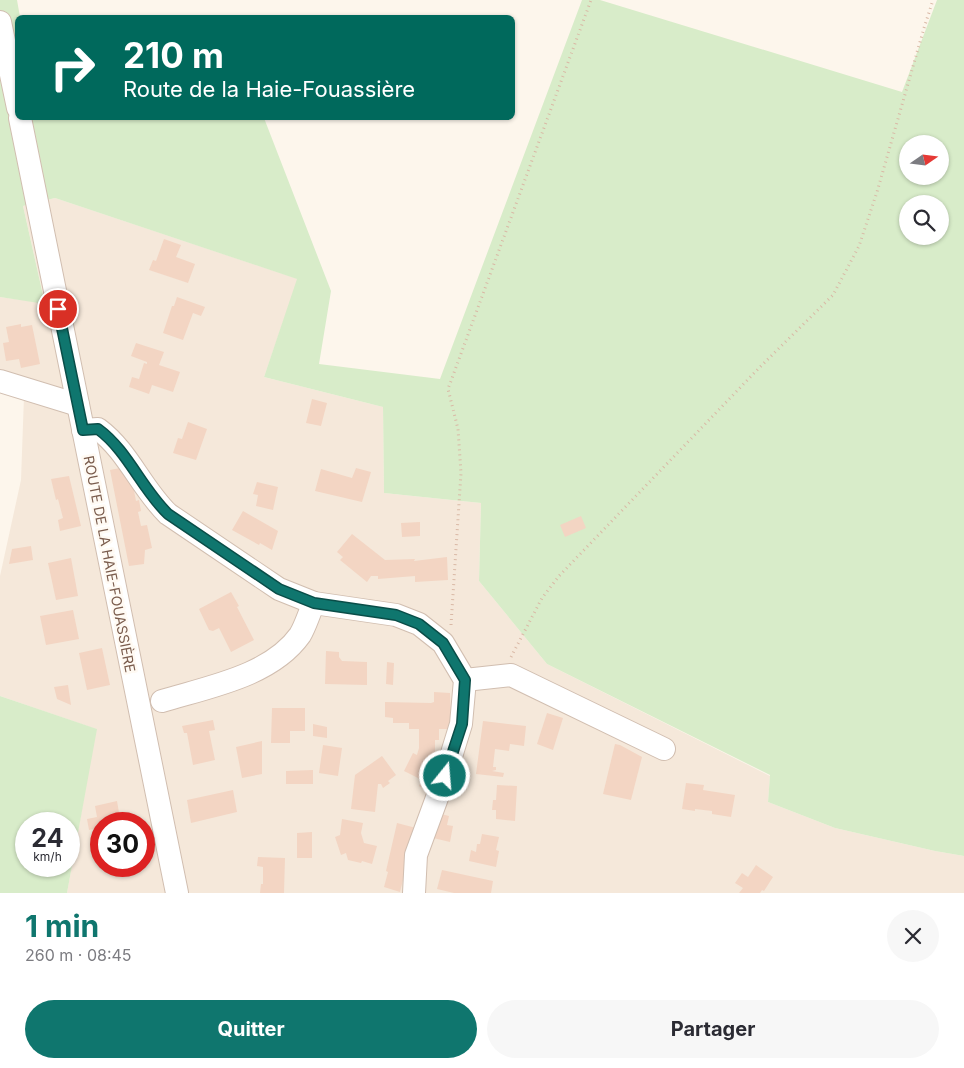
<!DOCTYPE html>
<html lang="fr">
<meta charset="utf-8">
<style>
:root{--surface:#fff;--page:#f7f7f7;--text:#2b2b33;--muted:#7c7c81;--accent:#0f766e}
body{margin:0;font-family:Inter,sans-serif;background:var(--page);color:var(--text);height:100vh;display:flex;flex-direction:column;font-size:19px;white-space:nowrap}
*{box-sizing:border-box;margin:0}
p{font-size:16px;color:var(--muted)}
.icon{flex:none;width:28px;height:28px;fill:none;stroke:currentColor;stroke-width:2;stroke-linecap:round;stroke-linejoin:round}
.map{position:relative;height:893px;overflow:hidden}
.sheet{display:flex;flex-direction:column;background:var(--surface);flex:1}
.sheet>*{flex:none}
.banner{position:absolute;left:15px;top:15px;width:500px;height:105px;border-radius:8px;box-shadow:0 1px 4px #0004;background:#00695c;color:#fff;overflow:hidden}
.needle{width:32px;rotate:76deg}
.controls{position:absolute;left:899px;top:135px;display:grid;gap:10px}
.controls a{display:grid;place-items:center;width:50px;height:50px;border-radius:50%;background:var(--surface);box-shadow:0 1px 4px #0004;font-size:25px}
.speed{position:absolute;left:15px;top:812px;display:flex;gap:10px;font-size:25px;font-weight:700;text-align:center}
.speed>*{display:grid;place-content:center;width:65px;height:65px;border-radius:50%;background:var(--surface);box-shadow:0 1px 4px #0004;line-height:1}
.speed small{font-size:12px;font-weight:400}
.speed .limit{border:8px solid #d22;background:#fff;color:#111}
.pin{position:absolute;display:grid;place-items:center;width:42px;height:42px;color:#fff;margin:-21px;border:2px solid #fff;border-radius:50%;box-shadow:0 1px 5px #0007}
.me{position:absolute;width:55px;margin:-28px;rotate:17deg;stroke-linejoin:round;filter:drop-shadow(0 0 4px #0008)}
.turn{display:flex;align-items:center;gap:18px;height:105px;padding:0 25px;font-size:22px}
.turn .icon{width:65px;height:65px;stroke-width:2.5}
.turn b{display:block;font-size:35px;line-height:42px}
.round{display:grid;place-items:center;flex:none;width:52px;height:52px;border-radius:26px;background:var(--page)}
.overview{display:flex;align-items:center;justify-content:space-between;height:85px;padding:0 25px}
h1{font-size:30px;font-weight:700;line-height:38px;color:var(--accent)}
.primary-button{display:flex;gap:10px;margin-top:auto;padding:10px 25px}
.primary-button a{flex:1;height:58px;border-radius:30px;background:var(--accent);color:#fff;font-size:20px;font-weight:700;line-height:58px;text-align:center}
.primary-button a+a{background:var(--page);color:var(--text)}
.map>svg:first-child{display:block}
.residential{fill:#f5e8da;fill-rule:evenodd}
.green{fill:#d8ecc9;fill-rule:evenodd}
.building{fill:#f3d5c3}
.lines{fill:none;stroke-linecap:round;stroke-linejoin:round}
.minor-casing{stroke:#d1beb0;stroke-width:24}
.path{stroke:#d9b8a5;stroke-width:3;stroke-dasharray:1 4;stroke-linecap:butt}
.minor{stroke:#fff;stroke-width:22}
.route-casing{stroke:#0a4d48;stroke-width:12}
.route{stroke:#0f766e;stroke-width:9}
.labels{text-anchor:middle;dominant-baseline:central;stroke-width:5;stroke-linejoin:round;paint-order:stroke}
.street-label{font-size:14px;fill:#7a5c4d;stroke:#fffaf3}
</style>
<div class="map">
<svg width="964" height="893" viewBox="0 0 964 893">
<rect width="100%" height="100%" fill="#fdf6ec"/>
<path class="residential" d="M 55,198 L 298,279 L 264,377 L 383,407 L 384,493 L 481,503 L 479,581 L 547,664 L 770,776 L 768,802 L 835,828 L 935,851 L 964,856 L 964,893 L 67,893 L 96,729 L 0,696 L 0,576 L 21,480 L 24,396 L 0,392 L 0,297 L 45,303 L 23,206 ZM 101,824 L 144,824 L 144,866 L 101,866 Z"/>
<g class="green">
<path d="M 0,0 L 17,0 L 20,17 L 18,18 L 18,118 L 264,118 L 331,291 L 319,364 L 440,379 L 582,0 L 600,0 L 902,92 L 937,0 L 964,0 L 964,856 L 935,851 L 835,828 L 768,802 L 770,775 L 547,664 L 479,581 L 481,503 L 384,493 L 383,407 L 264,377 L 297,279 L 55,198 L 23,206 L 45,304 L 0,297 ZM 908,144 L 940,144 L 940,176 L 908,176 ZM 908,204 L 940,204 L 940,236 L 908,236 Z"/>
<path d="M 0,696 L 97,729 L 67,893 L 0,893 ZM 26,824 L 69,824 L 69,866 L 26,866 Z"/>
</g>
<g class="building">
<polygon points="164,239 181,245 176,257 195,264 188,283 149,270 153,260 156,261"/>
<polygon points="177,297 205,307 201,316 193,313 183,340 163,333 172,306 174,306"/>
<polygon points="21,324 21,327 32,325 40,364 21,368 19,359 6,361 3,343 9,342 6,327"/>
<polygon points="136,343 164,352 159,365 180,372 173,392 152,385 149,394 129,387 132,377 139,379 144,363 147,364 147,362 131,356"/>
<polygon points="312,399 327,403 321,426 306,423"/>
<polygon points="188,422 207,429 196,460 173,453 178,438 182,439"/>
<polygon points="125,467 132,480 136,501 139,500 141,511 138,512 141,526 147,525 152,548 145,550 144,564 129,566 110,470"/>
<polygon points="356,468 371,472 362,502 315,491 321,469 352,478"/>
<polygon points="69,476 81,526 60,531 58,520 63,518 58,499 56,500 51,479"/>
<polygon points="257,482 278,487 273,510 256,506 258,495 253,494"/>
<polygon points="243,511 278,531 272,550 260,543 259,545 232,530"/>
<polygon points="581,516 586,528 565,537 560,525"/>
<polygon points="420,522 420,536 402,537 401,523"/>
<polygon points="352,534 385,560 415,559 414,561 447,557 448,580 415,582 415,576 378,579 378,576 371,576 367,582 340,560 343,557 337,552"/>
<polygon points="31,546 33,560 9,564 12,549"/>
<polygon points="71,558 78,596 56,600 48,563"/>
<polygon points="231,592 239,606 237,607 254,640 231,652 219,628 213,631 209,630 199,609"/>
<polygon points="73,610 79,639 46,645 40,616"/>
<polygon points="102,648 110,685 87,690 79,653"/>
<polygon points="326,651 339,652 339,657 342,661 367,662 367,685 325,684"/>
<polygon points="387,662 394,663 393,685 386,684"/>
<polygon points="68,685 71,705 57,699 54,687"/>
<polygon points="434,692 450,693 451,723 449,729 439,729 439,740 435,740 435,751 430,762 442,768 430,793 419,786 422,780 404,771 413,753 417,755 419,748 419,729 409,729 409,723 393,723 393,718 385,717 385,702 431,703 434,702"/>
<polygon points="272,708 305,708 305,731 290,731 290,743 271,743"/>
<polygon points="547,713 563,718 553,750 537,744"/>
<polygon points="213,720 215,730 209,731 215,760 193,765 187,733 184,733 182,726"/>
<polygon points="483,721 526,726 524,746 510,744 509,751 495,749 493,767 496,767 496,770 492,771 504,773 503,777 476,774"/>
<polygon points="313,724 327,727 327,738 313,736"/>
<polygon points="262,741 262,774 242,778 236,747"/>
<polygon points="615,744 620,745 642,757 631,800 603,794"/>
<polygon points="323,745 342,748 338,776 319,773"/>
<polygon points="382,756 396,775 388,781 390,783 383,788 381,784 378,784 375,812 351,809 355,775"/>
<polygon points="313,770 313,784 286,784 286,771"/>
<polygon points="686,783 704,785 703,790 735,795 731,817 712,814 712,811 695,809 695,811 682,809"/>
<polygon points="497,785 517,786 515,821 496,819 496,810 492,810 493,800 496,800"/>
<polygon points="233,790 237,812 191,823 187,800"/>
<polygon points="117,801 121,824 101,824 101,833 99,828 89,830 87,819 97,817 95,806"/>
<polygon points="437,813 449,816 447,825 453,826 450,842 429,837"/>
<polygon points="342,819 363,823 361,833 364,843 377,846 372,864 362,861 361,863 348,860 346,853 341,855 335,837 340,835"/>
<polygon points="397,823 416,828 400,892 384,887 388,872 386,871"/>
<polygon points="312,832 312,858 297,858 297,833"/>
<polygon points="482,834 499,837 496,850 499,851 496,867 469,861 471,850 476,852 477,844 480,844"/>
<polygon points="258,857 285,858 284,893 260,893 261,884 263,884 263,867 257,866"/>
<polygon points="756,865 773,877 764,891 762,890 760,893 739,893 743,888 735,883 742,873 748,877"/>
<polygon points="442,870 493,881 491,893 454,893 437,889"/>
</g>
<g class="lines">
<g class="minor-casing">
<g id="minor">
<polyline points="0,22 18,108"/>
<polyline points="20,118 177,893"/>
<polyline points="0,381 78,405"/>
<path d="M 83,430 L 98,429 C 128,451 141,488 168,514 L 279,589 L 314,603 L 396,615 L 419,624 L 443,643 L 465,680 L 461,724 L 445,776 L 416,855 L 414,893"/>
<polyline points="465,680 511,675 664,749"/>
<path d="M 162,701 C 208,687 271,676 300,635 C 306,625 309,613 314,603"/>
</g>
</g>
<g class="path">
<polyline points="451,625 461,473 458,429 448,389 591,0"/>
<polyline points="511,657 542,598 559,576 759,368 833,295 859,246 877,192 924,28 933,0"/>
</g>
<use href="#minor" class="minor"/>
</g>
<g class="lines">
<g class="route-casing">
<path id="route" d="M 58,309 L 83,430 L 98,429 C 128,451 141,488 168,514 L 279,589 L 314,603 L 396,615 L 419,624 L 443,643 L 465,680 L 462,724 L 445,776"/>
</g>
<use href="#route" class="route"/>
</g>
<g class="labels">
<g class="street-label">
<text transform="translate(110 564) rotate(79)">ROUTE DE LA HAIE-FOUASSIÈRE</text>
</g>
</g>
</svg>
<div class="controls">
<a><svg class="needle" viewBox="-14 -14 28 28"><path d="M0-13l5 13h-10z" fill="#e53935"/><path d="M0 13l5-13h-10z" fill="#7c7c81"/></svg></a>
<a><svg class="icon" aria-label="search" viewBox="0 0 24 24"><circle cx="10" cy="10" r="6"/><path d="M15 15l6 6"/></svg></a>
</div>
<div class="speed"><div>24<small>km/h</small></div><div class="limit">30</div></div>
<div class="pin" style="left:58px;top:309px;background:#d93025"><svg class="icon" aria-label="arrive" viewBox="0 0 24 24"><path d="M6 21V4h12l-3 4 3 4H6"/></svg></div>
<svg class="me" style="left:445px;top:776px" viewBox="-20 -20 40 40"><circle r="17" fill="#0f766e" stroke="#fff" stroke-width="3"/><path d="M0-11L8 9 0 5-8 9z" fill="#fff"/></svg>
<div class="banner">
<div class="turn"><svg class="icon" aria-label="right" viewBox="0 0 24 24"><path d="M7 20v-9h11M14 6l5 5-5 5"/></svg><div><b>210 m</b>Route de la Haie-Fouassière</div></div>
</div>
</div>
<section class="sheet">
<div class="overview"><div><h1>1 min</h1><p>260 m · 08:45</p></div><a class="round"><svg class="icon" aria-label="close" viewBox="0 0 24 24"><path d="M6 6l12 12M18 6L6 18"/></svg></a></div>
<div class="primary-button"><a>Quitter</a><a>Partager</a></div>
</section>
